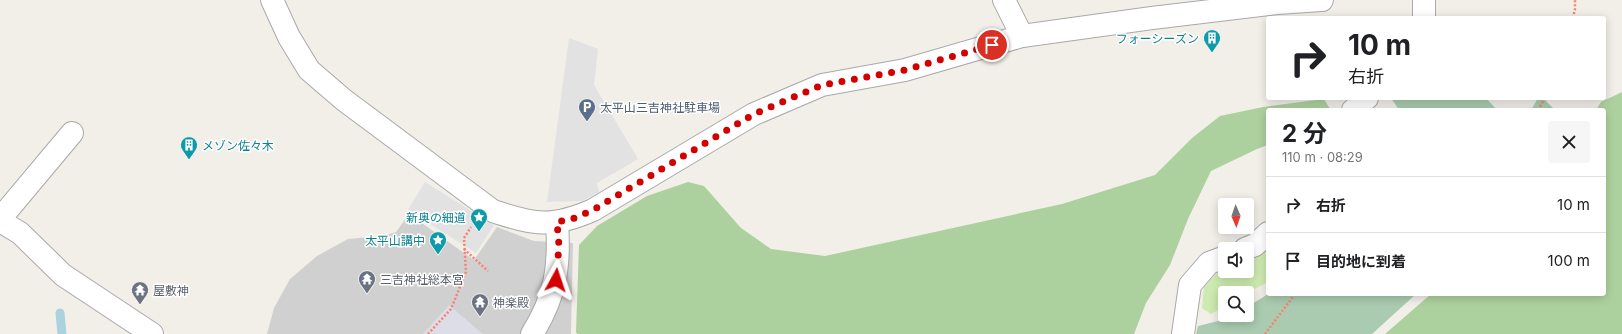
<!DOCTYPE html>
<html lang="ja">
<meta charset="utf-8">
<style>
:root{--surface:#fff;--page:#f6f6f6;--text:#202124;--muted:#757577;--line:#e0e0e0}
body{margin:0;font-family:Inter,"Noto Sans JP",sans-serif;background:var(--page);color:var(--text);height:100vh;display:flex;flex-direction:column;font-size:15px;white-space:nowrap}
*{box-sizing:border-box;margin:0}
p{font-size:13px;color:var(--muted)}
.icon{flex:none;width:22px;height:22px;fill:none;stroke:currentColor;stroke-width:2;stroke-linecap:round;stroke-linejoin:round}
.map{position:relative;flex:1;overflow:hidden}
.side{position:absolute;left:1266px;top:108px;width:340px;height:188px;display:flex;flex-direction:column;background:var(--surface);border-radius:4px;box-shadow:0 2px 10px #0003}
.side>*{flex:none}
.top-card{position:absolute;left:1266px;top:16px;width:340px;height:84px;border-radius:4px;box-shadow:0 2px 10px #0003;background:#fff;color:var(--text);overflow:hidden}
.needle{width:26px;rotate:178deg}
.fabs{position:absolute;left:1218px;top:198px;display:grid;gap:8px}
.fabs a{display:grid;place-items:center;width:36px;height:36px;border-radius:4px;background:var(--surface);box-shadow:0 2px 10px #0003;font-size:20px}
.pin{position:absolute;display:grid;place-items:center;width:34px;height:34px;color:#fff;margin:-17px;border:2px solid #fff;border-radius:50%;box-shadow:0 1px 4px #0007}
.me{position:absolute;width:44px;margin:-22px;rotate:5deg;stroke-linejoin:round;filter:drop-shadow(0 0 3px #0008)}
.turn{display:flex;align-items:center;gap:14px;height:84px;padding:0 16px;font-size:18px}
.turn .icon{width:52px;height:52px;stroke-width:2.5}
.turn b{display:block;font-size:28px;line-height:34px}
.round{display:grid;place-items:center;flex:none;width:42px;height:42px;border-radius:4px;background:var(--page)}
.overview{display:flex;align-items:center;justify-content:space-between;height:68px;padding:0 16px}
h1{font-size:24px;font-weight:700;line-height:30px}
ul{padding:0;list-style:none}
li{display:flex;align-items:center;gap:12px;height:56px;padding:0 16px;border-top:1px solid var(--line)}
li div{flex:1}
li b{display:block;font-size:15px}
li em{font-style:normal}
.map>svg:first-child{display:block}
.religious{fill:#d0d0d0}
.grass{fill:#cdebb0}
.forest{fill:#add19e}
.cemetery{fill:#aacbaf}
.parking{fill:#e2e2e2}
.plaza{fill:#dddde8}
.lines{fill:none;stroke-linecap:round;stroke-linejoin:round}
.stream{stroke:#aad3df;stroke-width:9}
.street-casing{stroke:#a9a9a9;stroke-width:24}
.path{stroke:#fa8072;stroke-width:2.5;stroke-dasharray:2 2;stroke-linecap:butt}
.street{stroke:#fff;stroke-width:22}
.route{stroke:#d40000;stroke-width:7;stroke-dasharray:0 12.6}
.labels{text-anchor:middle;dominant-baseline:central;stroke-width:3;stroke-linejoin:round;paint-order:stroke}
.culture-label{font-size:12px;fill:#0d838f;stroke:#fff;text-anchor:end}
.service-label{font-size:12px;fill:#4e5e75;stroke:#fff;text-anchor:start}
.worship-label{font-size:12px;fill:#5b616d;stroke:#fff;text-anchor:start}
</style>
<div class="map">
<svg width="1622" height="334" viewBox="0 0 1622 334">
<rect width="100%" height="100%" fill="#f2efe9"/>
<polygon class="religious" points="409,214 474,260 497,227 534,241 573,243 571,334 267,334 274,308 290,279 317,256 348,239 382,236 396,232"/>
<polygon class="grass" points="1268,249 1268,282 1247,293 1225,293 1225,306 1211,314 1202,308 1204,287 1222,268 1225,267 1225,271 1247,271 1247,257"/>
<g class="forest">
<polygon points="1622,92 1622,334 1385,334 1431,294 1604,294 1604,110 1596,110 1601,102"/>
<polygon points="1324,99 1330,109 1329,110 1268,110 1268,145 1257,149 1211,171 1188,219 1170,265 1146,303 1134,334 577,334 576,332 579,245 597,226 647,196 688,182 704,186 741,228 771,249 825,256 1062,204 1155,175 1192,138 1220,116 1263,107"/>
</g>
<g class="cemetery">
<polygon points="1391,98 1486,98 1497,110 1399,110"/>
<polygon points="1538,98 1543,98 1555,110 1531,110"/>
<polygon points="1268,294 1416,294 1372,334 1196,334 1198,326 1230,318 1235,315 1247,315 1247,307"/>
</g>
<g class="parking">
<polygon points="569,38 598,49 594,85 638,159 597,183 599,192 582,201 547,202"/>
<polygon points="425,182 494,225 476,253 408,210"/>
</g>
<polygon class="plaza" points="449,305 483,334 423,334"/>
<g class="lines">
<polyline class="stream" points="60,313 62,334"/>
<g class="street-casing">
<g id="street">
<path d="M 272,0 L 289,37 L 309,70 L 344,100 L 493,211 C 535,225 552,228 593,210 L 754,114 L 822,85 L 905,70 L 1022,36 L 1152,18 L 1277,3 L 1322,0"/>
<polyline points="1004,0 1022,36"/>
<polyline points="1424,0 1424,18"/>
<polyline points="1353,110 1367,98"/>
<polyline points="0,219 72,133"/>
<polyline points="0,221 20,233 63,275 152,334"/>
<polyline points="1245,249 1255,245 1268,233"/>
<path d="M 532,334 C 556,296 560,266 557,222"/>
<polyline points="1183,334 1190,285 1209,263 1225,257"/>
</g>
</g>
<g class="path">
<polyline points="1573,18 1575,9 1575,0"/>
<polyline points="1538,110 1545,98"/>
<polyline points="464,249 488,271"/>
<polyline points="428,334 451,309 466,272 464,238 471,227"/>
<polyline points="1265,334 1295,294"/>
</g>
<use href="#street" class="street"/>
</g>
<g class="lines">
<polyline class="route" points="556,280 559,246 557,222 572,219 593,210 754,114 822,85 905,70 992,45"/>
</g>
<defs>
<g id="building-pin" transform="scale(0.9)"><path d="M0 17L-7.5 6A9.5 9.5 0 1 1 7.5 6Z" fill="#0f9aa8" stroke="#fff"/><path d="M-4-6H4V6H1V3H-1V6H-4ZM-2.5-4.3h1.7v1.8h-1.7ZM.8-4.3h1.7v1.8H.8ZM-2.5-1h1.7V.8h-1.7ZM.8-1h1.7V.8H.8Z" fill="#fff"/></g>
<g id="parking-pin" transform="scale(0.9)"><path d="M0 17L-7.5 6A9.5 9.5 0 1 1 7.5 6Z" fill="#5c6f8a" stroke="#fff"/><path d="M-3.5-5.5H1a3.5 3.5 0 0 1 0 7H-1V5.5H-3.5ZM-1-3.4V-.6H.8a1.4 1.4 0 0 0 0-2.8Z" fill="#fff"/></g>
<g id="sight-pin" transform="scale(0.9)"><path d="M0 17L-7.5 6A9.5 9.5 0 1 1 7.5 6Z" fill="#0f9aa8" stroke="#fff"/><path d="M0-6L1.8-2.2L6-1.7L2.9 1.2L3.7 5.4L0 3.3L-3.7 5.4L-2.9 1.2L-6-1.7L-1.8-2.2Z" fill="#fff"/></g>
<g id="temple-pin" transform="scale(0.9)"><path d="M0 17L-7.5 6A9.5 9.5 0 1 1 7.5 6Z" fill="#6b7280" stroke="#fff"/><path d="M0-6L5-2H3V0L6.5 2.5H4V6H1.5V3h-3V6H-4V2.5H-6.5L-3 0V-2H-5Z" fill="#fff"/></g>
</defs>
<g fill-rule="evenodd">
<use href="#building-pin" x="1212" y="38"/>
<use href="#parking-pin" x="587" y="107"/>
<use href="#building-pin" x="189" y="145"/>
<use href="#sight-pin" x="479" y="217"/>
<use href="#sight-pin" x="438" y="240"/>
<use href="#temple-pin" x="367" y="279"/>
<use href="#temple-pin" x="140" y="290"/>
<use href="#temple-pin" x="480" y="302"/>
</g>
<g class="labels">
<g class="culture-label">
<text x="1199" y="38">フォーシーズン</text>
<text x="202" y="145" text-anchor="start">メゾン佐々木</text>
<text x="466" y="217">新奥の細道</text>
<text x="425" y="240">太平山講中</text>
</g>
<g class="service-label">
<text x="600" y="107">太平山三吉神社駐車場</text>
</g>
<g class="worship-label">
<text x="380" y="279">三吉神社総本宮</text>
<text x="153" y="290">屋敷神</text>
<text x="493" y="302">神楽殿</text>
</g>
</g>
</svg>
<div class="fabs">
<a><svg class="needle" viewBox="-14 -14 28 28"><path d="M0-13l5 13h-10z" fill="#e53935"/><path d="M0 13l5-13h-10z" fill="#757577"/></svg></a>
<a><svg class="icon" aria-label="sound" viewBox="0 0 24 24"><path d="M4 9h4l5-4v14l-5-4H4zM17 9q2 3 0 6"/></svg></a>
<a><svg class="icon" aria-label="search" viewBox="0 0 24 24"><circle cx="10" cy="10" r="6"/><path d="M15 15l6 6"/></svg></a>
</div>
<div class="pin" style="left:992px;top:45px;background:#d93025"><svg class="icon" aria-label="arrive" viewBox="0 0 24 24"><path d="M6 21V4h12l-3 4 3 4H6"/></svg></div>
<svg class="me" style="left:556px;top:280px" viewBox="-20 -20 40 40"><path d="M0-17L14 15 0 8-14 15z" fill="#d40000" stroke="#fff" stroke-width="4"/></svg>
<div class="top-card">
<div class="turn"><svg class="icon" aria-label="right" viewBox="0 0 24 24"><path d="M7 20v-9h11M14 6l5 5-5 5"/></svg><div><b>10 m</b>右折</div></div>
</div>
<section class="side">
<div class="overview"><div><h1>2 分</h1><p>110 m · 08:29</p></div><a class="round"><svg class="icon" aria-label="close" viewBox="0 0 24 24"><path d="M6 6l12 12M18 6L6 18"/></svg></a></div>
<ul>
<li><svg class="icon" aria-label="right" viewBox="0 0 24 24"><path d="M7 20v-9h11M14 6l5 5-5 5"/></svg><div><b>右折</b></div><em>10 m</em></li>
<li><svg class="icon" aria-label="arrive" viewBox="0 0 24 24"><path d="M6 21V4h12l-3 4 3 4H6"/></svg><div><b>目的地に到着</b></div><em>100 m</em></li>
</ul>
</section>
</div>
